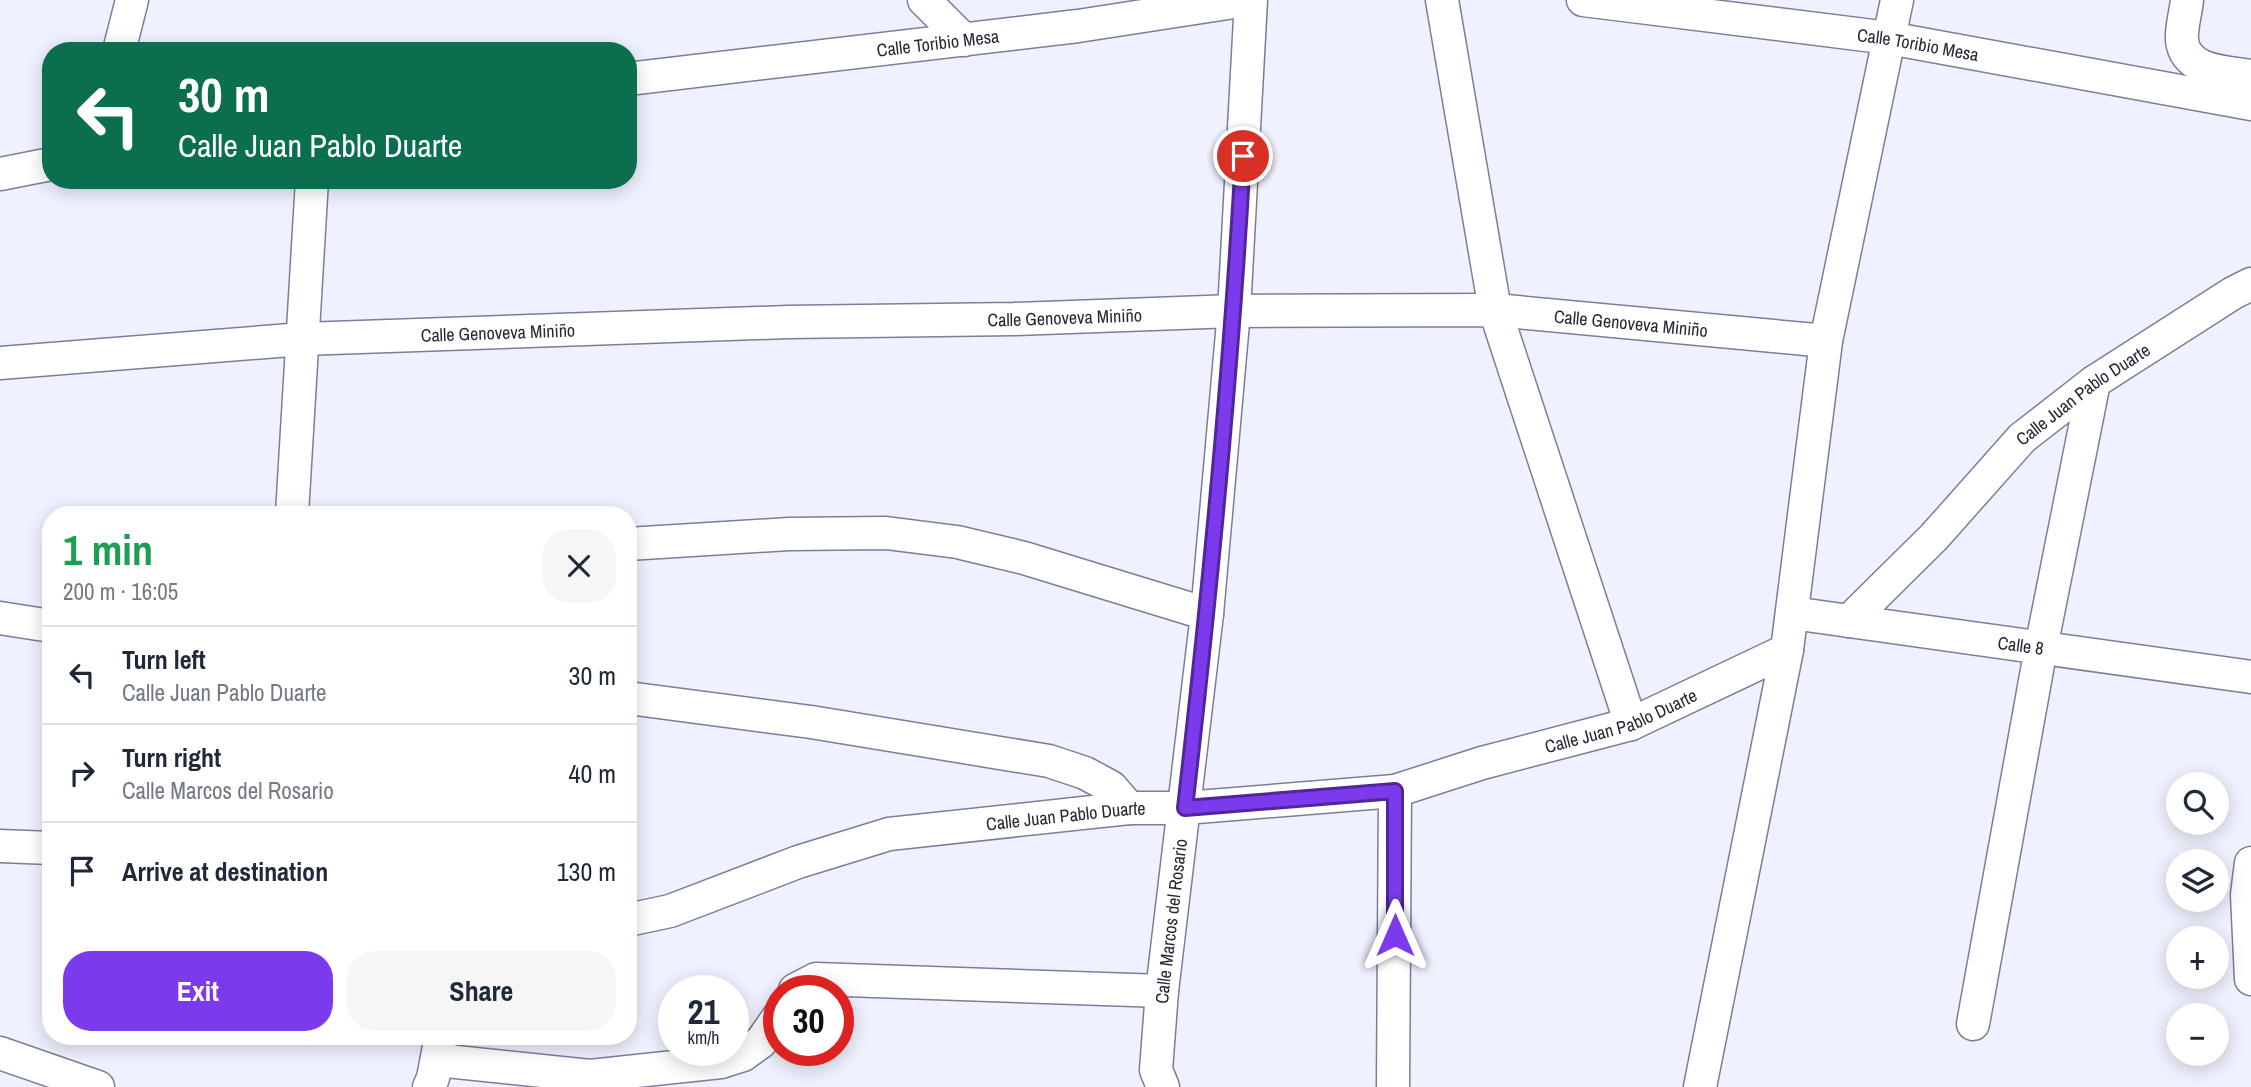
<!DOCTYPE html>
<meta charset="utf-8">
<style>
:root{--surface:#fff;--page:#f6f6f7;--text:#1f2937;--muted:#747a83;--line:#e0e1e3;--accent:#7c3aed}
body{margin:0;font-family:"Archivo Narrow",sans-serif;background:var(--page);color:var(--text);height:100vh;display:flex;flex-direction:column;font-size:26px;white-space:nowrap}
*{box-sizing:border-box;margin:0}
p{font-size:23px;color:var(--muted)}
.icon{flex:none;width:38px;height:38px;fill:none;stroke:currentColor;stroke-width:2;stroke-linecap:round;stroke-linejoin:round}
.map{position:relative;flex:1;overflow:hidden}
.details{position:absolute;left:42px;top:506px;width:595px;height:539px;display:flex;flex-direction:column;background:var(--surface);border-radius:28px;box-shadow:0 4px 18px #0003}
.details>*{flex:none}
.hud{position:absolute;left:42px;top:42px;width:595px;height:147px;border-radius:28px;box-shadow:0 4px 18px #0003;background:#0b6e4f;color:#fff;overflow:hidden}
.fabs{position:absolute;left:2166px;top:772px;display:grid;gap:14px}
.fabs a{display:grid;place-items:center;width:63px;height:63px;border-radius:50%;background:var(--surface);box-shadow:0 4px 18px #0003;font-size:35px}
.speed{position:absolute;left:658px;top:975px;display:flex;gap:14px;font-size:35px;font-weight:700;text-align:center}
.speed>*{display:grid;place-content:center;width:91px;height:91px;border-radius:50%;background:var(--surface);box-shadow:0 4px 18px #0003;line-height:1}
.speed small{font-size:18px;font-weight:400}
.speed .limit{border:10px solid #d22;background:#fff;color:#111}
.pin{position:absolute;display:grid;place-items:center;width:60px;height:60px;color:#fff;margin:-30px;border:4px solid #fff;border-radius:50%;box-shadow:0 2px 7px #0007}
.me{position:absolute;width:77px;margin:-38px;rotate:0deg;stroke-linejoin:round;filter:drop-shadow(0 0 5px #0008)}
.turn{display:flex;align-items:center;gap:24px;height:147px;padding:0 21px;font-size:32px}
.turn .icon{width:91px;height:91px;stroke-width:2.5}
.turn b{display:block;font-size:49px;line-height:60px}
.round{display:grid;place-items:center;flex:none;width:74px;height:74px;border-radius:28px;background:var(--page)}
.head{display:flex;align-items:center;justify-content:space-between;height:119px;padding:0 21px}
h1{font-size:42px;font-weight:700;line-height:52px;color:#1e9e55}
.action{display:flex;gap:14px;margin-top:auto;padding:14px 21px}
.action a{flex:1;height:80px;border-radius:28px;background:var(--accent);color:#fff;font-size:28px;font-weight:700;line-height:80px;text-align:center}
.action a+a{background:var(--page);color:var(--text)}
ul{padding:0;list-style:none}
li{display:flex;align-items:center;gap:21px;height:98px;padding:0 21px;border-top:2px solid var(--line)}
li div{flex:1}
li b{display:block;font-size:26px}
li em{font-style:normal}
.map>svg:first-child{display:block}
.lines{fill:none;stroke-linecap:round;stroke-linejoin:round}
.street-casing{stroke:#7c7d99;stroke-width:35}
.street{stroke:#fff;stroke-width:32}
.route-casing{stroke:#51269a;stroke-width:18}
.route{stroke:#7c3aed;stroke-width:12}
.labels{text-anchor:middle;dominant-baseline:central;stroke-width:5;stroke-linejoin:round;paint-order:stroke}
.street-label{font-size:18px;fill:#282834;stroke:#fff}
</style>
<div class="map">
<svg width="2251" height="1087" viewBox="0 0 2251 1087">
<rect width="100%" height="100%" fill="#f0f1fe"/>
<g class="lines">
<g class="street-casing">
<g id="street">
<polyline points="924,0 964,40"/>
<polyline points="1442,0 1495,310 1631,724"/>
<path id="s1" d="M 1583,0 L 1889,38 L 2251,104"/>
<path d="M 2187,0 C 2186,12 2181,27 2182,40 C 2185,72 2226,72 2251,76"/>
<polyline points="119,51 132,0"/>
<path id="s2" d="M 628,79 L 1078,26 L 1247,0"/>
<polyline points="0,174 51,164"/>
<path id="s3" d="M 0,363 L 303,339 L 788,322 L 1014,319 L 1234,311 L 1495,310 L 1826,341"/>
<polyline points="292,514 312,180"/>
<polyline points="628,544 789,534 886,533 957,542 1024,558 1207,614"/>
<path id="s4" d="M 1792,613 L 2251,677"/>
<polyline points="0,618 51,626"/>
<path id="s5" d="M 1849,621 L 1934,537 L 2022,438 L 2094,382 L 2233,293 L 2251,284"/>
<polyline points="628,698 811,722 1049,761 1085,773 1111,787 1129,808"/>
<polyline points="0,846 51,848"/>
<polyline points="2251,863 2247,895 2251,979"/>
<path id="s6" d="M 628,920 L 670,911 L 798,862 L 889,834 L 1129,808 L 1185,808 L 1395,791 L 1482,763 L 1631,724 L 1787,650"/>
<polyline points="795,990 816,979 1162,991"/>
<polyline points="1973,1024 2041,648 2094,382"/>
<polyline points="0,1053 98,1087"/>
<polyline points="437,1060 590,1076 721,1062 743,1055 761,1042 779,1016"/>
<polyline points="429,1087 433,1078 441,1036"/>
<path id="s7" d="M 1163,1087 L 1156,1070 L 1162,991 L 1207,614 L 1234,311 L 1251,0"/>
<polyline points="1393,1087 1395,791"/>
<polyline points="1700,1087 1787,650 1826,341 1897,0"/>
</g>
</g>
<use href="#street" class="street"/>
</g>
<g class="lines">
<g class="route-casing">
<path id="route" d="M 1243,156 C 1231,374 1210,591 1185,808 L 1395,791 L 1395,935"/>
</g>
<use href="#route" class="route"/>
</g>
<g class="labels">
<g class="street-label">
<text stroke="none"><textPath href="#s2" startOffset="312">Calle Toribio Mesa</textPath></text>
<text stroke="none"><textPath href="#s1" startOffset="338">Calle Toribio Mesa</textPath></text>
<text stroke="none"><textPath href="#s3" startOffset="1066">Calle Genoveva Miniño</textPath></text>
<text stroke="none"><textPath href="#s3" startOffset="1633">Calle Genoveva Miniño</textPath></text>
<text stroke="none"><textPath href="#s3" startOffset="499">Calle Genoveva Miniño</textPath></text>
<text stroke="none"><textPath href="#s5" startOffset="327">Calle Juan Pablo Duarte</textPath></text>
<text stroke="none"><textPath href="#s4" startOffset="231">Calle 8</textPath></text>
<text stroke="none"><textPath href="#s6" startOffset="1020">Calle Juan Pablo Duarte</textPath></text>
<text stroke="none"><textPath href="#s6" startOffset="453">Calle Juan Pablo Duarte</textPath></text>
<text stroke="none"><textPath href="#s7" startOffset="168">Calle Marcos del Rosario</textPath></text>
</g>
</g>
</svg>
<div class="fabs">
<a><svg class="icon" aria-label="search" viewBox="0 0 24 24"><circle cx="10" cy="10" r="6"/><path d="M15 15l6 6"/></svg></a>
<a><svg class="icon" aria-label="layers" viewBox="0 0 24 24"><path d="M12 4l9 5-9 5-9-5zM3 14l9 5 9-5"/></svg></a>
<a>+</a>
<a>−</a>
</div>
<div class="speed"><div>21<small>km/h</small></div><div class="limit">30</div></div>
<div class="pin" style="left:1243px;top:156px;background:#d93025"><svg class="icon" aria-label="arrive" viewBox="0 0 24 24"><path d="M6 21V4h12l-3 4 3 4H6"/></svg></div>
<svg class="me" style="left:1395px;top:935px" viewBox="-20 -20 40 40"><path d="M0-17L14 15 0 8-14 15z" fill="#7c3aed" stroke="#fff" stroke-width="4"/></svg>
<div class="hud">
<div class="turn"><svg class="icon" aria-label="left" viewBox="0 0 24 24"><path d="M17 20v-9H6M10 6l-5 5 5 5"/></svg><div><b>30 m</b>Calle Juan Pablo Duarte</div></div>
</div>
<section class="details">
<div class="head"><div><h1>1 min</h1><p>200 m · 16:05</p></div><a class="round"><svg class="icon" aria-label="close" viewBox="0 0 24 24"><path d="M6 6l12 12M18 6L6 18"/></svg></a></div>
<ul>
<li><svg class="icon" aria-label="left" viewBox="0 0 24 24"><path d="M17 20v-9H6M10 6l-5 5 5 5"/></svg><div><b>Turn left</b><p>Calle Juan Pablo Duarte</p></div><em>30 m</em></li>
<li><svg class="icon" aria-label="right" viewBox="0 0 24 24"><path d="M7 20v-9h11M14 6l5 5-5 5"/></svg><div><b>Turn right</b><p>Calle Marcos del Rosario</p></div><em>40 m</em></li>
<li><svg class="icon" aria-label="arrive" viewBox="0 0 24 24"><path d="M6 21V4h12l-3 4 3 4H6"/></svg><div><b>Arrive at destination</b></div><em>130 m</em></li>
</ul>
<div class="action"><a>Exit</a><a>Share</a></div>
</section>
</div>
